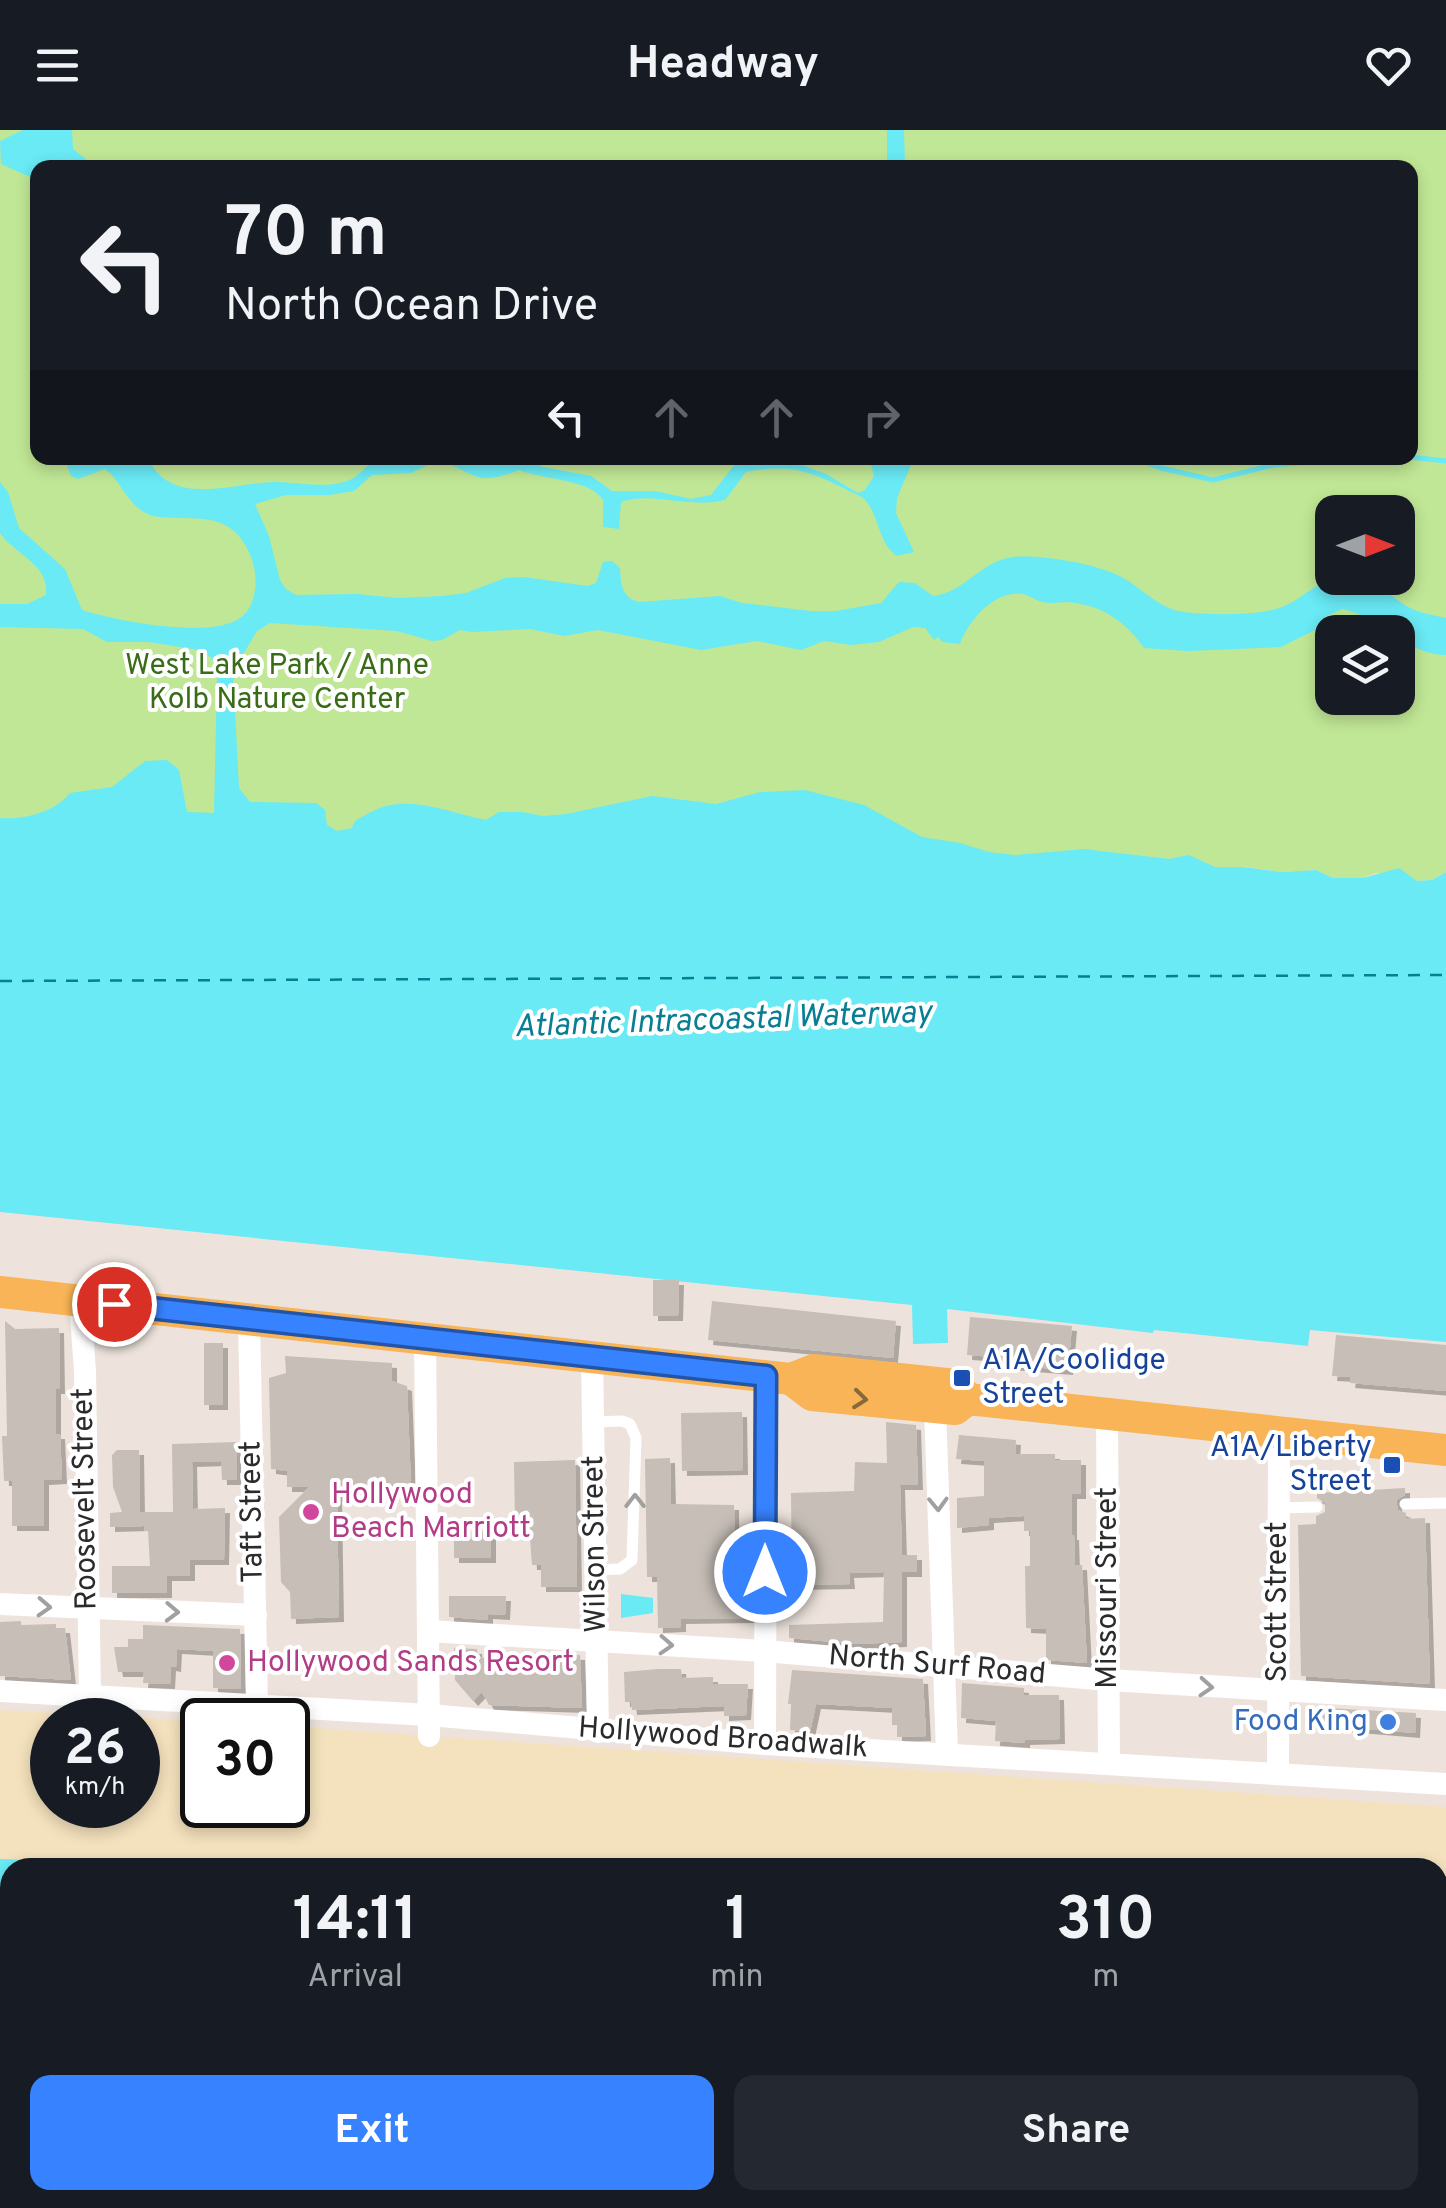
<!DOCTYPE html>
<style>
:root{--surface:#171b24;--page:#242831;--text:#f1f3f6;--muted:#9ea1a6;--accent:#3782ff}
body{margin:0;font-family:Overpass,sans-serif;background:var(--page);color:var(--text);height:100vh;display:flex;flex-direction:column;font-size:38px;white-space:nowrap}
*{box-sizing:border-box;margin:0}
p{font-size:32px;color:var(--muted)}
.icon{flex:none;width:55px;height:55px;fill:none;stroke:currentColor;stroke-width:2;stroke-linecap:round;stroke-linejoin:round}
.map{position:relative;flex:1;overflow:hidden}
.drawer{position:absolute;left:0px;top:1728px;width:1448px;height:352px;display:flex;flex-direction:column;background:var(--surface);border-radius:30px 30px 0 0;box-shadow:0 5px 15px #0003}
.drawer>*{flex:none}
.guide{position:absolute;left:30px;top:30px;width:1388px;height:305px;border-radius:20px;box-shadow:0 5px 15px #0003;background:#171b24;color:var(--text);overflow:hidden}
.needle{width:65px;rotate:90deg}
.tools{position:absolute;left:1315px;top:365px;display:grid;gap:20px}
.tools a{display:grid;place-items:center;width:100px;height:100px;border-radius:20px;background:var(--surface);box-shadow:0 5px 15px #0003;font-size:50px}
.speed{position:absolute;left:30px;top:1568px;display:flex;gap:20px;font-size:50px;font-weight:700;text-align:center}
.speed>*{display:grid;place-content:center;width:130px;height:130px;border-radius:50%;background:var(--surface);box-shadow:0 5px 15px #0003;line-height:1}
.speed small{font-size:25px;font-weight:400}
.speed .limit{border:5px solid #111;border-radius:15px;background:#fff;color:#111}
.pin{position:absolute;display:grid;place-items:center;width:85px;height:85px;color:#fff;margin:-42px;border:5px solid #fff;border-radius:50%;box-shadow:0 2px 10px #0007}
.me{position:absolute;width:110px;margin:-55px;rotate:0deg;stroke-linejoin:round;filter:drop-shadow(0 0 8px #0008)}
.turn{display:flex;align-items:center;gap:35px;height:210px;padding:0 30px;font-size:45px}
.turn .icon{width:130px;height:130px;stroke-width:2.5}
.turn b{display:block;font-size:70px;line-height:85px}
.lanes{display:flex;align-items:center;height:95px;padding:0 30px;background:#0003;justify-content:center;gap:50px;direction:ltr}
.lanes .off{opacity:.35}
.eta{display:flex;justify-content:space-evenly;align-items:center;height:170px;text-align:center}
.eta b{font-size:60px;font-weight:700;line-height:70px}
.primary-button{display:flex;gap:20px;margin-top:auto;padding:20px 30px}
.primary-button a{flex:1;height:115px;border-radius:20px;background:var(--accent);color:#fff;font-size:40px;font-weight:700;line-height:115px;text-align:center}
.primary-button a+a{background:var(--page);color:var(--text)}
header{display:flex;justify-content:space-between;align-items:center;height:130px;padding:0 30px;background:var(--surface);font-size:45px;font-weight:700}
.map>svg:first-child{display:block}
.green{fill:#c0e795;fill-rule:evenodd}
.sand{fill:#f4e1bd;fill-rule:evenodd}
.water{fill:#69eaf5}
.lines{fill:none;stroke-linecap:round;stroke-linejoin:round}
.stream{stroke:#69eaf5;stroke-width:5}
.ferry{stroke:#077e94;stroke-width:2.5;stroke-dasharray:12 10;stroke-linecap:butt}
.building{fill:#c6beb7;filter:url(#shadow)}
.lane{stroke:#fff;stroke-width:11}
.street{stroke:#fff;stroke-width:22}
.primary{stroke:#f8b456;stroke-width:32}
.oneway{stroke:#87693e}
.oneway2{stroke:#a0a0a0}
.route-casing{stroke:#2454a6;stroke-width:25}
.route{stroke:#3782ff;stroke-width:18}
.transit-dot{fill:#1a4fb4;stroke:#fff;stroke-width:4}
.hotel-dot{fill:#d1479c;stroke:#fff;stroke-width:4}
.shop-dot{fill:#3f7fe0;stroke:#fff;stroke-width:4}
.labels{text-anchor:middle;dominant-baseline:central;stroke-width:8;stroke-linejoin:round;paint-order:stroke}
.park-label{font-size:30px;fill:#386c16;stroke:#fff}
.transit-label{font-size:30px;fill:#164399;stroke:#fff;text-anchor:start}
.hotel-label{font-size:30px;fill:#b23c85;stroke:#fff;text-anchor:start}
.street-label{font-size:30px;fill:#2b2b2b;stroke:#fff}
.shop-label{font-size:30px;fill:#366cbe;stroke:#fff;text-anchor:end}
.water-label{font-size:32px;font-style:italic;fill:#077e94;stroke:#fff}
</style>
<header><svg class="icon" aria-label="menu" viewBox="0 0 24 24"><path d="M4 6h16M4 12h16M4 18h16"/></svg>Headway<svg class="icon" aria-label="heart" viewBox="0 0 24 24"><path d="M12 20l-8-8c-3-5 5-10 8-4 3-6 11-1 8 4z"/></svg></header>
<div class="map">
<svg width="1446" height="2078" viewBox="0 0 1446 2078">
<defs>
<filter id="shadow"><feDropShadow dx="5" dy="5" stdDeviation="0" flood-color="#0004"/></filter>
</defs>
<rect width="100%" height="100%" fill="#ede3dc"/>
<path class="green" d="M 0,0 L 1446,0 L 1446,742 L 1432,750 L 1416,751 L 1376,743 L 1363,748 L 1333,748 L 1316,740 L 1282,742 L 1245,737 L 0,757 ZM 38,38 L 1410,38 L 1410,328 L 38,328 ZM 1332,382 L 1398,382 L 1398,448 L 1332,448 ZM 1332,502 L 1398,502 L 1398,568 L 1332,568 Z"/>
<path class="sand" d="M 0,1580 L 202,1591 L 202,1675 L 288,1675 L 288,1596 L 1446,1677 L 1446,1804 L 1438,1804 L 1438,1738 L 88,1738 L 52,1731 L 0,1729 ZM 52,1590 L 138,1590 L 138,1675 L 52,1675 Z"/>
<g class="water">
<polygon points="23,0 72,0 73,19 96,37 38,38 37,50 1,34 0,11"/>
<polygon points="887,0 904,0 905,37 887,37"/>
<path d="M 64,328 L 148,328 C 171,379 234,352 276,352 C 299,352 325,359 347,351 C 359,347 366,335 377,328 L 527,328 L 543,337 L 591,346 L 612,361 L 655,361 L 691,369 L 711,365 L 735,334 L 799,334 L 826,344 L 858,363 L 865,360 L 874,346 L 871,335 L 862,328 L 886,328 L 888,331 L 894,328 L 914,328 L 897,368 L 896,383 L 914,422 L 897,426 C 878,413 880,388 866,371 C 861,365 852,363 845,359 C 808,340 789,334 746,342 L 725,370 C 686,379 655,361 621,372 L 619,399 L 603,397 L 603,370 C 590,349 544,350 519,340 C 476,357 479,345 439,330 L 411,343 L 372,345 L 354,361 L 330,365 L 286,365 L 255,374 L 269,406 L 280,450 L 286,459 L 296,465 L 357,464 L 398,468 L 442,466 L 466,463 L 505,448 L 523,447 L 588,456 L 596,453 L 603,432 L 612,431 L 620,438 C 621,454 621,467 639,472 L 720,466 L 742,473 L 811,481 L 836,481 L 881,473 L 899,452 L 915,453 L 933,466 C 964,463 982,430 1013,427 C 1041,424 1101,434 1125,449 C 1145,461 1159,478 1183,482 C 1208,485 1259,486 1282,477 C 1305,468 1315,450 1343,448 C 1372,445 1381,459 1403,474 C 1416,482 1431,485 1446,488 L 1446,525 C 1409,526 1382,487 1342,479 L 1325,487 L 1317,499 L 1281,517 L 1188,521 L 1144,518 C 1124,490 1102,475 1067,472 C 1060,472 1051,474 1043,472 C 1036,471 1030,465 1022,464 C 994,460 968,491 960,514 L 942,512 L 938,507 L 934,510 L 925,498 L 913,497 L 879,512 L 851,515 L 824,511 L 801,520 L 757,511 L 701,520 L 598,500 L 564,506 L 530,499 L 472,502 L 460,500 L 442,510 L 432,511 L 397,501 L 270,493 L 257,501 L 233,541 L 239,658 L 250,672 L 316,673 L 325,680 L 327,695 L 337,701 L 352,698 C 356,687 360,689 369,683 C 406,662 446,682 486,690 L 499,682 L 522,682 L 543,686 L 566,684 L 652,666 L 716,674 L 760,662 L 805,660 L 864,675 L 922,707 L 960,713 L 989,722 L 1015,725 L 1084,719 L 1169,729 L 1189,725 L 1215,737 L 1243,737 L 1282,742 L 1316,740 L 1333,748 L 1363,748 L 1399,738 L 1417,751 L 1432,750 L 1446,742 L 1446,1212 L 1310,1200 L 1308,1216 L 1154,1200 L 1153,1203 L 947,1179 L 948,1213 L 913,1214 L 912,1175 L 0,1082 L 0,688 C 24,690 55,682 70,663 L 112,657 L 145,631 L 167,630 L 179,640 L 187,682 L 214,683 L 217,548 L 212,528 L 199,520 L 148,512 L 107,512 L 83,499 L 0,497 L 0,474 L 27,474 L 46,465 C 49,433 16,426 0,403 L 0,352 L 8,362 L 19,398 L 65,439 L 82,480 C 116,491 203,507 235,491 C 248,485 253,473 255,460 C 258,440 250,417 236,403 C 214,381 181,392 154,386 C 128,380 123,352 105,339 L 78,349 L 71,346 Z"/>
<polygon points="621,1464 653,1468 653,1483 621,1488"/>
<polygon points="0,1729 52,1731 88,1737 10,1738 10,2070 1438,2070 1438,1804 1446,1804 1446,2078 0,2078"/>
</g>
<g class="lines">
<g class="stream">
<polyline points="1410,327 1446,331"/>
<polyline points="1133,328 1161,338 1213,350 1273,335 1360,328"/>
</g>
<polyline class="ferry" points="0,851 1446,845"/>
</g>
<g class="building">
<polygon points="653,1150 679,1150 678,1186 653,1186"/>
<polygon points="712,1171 896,1191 893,1228 708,1210"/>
<polygon points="970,1187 1072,1196 1068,1240 994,1234 995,1227 967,1225"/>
<polygon points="5,1191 15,1199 59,1198 60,1259 56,1259 56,1304 60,1304 62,1349 44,1350 44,1396 12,1396 12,1351 4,1351 2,1306 7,1306"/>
<polygon points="1336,1205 1446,1215 1446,1261 1350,1253 1351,1247 1332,1246"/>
<rect x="204" y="1213" width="19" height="62"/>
<polygon points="285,1226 392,1233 392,1251 407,1256 411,1356 394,1356 394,1366 337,1367 339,1487 291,1489 290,1462 281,1452 279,1387 309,1357 287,1357 287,1341 271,1339 269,1248 286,1243"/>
<polygon points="742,1282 743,1340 682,1341 681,1283"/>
<polygon points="886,1292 916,1295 918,1355 900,1355 902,1425 917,1425 917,1442 902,1442 902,1512 855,1514 789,1508 789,1495 883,1492 884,1442 849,1443 850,1454 792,1455 791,1363 854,1361 855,1332 887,1333"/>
<polygon points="959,1305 1016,1310 1015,1324 1055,1324 1055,1330 1081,1330 1081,1364 1072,1364 1072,1405 1074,1405 1075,1435 1082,1435 1087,1533 1046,1530 1046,1499 1026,1498 1025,1436 1030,1436 1030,1401 1024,1401 1024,1386 989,1388 989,1395 957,1398 957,1368 984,1366 984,1331 956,1329"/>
<polygon points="237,1312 237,1350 222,1350 221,1331 192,1332 193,1379 225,1378 224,1430 190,1430 190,1446 167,1446 167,1463 112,1463 112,1436 150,1436 148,1401 145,1401 144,1396 110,1397 110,1383 122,1382 113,1357 112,1325 117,1320 139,1320 140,1382 173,1382 172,1314"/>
<polygon points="670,1328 671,1374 734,1375 735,1449 749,1449 750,1488 681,1489 681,1497 658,1498 657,1447 647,1447 645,1329"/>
<polygon points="575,1330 577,1457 541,1457 541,1435 532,1435 529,1394 515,1395 514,1332"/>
<polygon points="1405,1358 1405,1365 1396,1370 1398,1380 1406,1383 1406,1389 1425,1388 1430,1554 1301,1546 1298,1395 1316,1394 1316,1386 1325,1382 1325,1373 1317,1368 1317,1363"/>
<rect x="454" y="1401" width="37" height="27"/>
<polygon points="449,1466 506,1466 505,1485 488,1484 488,1490 449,1487"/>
<polygon points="21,1491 21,1495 56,1494 56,1498 65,1498 71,1550 0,1546 0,1492"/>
<polygon points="143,1495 240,1499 241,1559 213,1558 213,1521 177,1519 176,1537 171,1536 170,1554 143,1553 144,1542 118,1542 114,1517 128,1517 128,1509 143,1509"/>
<polygon points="454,1518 477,1519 478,1528 538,1523 580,1525 582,1578 489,1575 482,1562 473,1571 455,1550"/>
<polygon points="658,1539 681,1539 682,1548 713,1547 713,1554 748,1554 746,1585 724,1586 724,1576 632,1580 631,1572 625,1572 624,1542"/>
<polygon points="792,1540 923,1549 926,1606 897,1607 897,1595 892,1595 892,1578 816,1574 810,1602 790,1600 791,1574 788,1574"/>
<polygon points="962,1553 1024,1558 1024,1565 1059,1565 1060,1609 1025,1610 1025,1613 995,1611 996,1591 961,1588"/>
<polygon points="1309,1577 1416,1583 1415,1603 1308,1594"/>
</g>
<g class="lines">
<g class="lane">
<polyline points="593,1292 622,1291 630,1294 636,1308 632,1430 620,1439 597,1440"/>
<polyline points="1405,1374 1446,1373"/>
<polyline points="1279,1378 1317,1377"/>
</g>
<g class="street">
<polyline points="80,1170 85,1242 90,1567"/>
<polyline points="249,1189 257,1576"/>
<polyline points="425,1209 429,1606"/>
<polyline points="592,1227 598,1602"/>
<polyline points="935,1277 947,1623"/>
<polyline points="1107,1282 1109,1634"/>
<polyline points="0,1474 256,1485"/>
<polyline points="428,1501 764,1521 1109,1550 1446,1570"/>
<polyline points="0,1561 429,1585 765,1614 1446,1654"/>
<polyline points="765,1614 766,1246"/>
<polyline points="1278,1642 1279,1303"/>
</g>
<g class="primary">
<polyline points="0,1162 791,1249 814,1240 956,1255 968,1269 1446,1320"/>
<polyline points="791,1249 812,1265 955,1279 968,1269"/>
</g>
</g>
<defs><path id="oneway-chevron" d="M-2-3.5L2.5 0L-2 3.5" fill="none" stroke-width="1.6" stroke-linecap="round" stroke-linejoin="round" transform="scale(2.5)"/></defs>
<use class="oneway" href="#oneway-chevron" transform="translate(860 1269) rotate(6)"/>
<g class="oneway2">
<use href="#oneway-chevron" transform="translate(635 1371) rotate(-90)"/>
<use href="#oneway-chevron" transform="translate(938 1374) rotate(88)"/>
<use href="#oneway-chevron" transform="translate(44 1477) rotate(3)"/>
<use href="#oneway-chevron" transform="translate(172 1482) rotate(2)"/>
<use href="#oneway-chevron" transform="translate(666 1515) rotate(3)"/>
<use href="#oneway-chevron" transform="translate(1206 1557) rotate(4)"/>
</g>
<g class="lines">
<g class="route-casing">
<polyline id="route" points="114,1174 766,1246 765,1442"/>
</g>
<use href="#route" class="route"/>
</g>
<g class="transit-dot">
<rect x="952" y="1238" width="20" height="20" rx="5"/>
<rect x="1382" y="1325" width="20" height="20" rx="5"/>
</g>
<g class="hotel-dot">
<circle cx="311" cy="1382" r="10"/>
<circle cx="227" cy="1533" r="10"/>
</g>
<circle class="shop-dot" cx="1388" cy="1592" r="10"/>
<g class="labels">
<g class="park-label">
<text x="277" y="536">West Lake Park / Anne<tspan x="277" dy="34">Kolb Nature Center</tspan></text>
</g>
<g class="transit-label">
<text x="982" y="1231">A1A/Coolidge<tspan x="982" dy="34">Street</tspan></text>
<text x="1372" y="1318" text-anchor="end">A1A/Liberty<tspan x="1372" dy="34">Street</tspan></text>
</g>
<g class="hotel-label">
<text x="331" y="1365">Hollywood<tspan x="331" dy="34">Beach Marriott</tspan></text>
<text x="247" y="1533">Hollywood Sands Resort</text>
</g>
<g class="street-label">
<text transform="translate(86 1369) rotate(-91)">Roosevelt Street</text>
<text transform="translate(253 1382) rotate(-91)">Taft Street</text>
<text transform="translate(596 1414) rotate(-91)">Wilson Street</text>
<text transform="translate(1108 1458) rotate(-90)">Missouri Street</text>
<text transform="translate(1278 1472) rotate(-90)">Scott Street</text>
<text transform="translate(937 1536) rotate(5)">North Surf Road</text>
<text transform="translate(723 1609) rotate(4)">Hollywood Broadwalk</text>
</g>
<g class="shop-label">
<text x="1368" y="1592">Food King</text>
</g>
<g class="water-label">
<text transform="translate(723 891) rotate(-2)">Atlantic Intracoastal Waterway</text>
</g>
</g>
</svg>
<div class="tools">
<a><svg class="needle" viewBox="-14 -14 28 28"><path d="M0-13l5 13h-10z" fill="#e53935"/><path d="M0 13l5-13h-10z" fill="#9ea1a6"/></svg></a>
<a><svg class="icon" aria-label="layers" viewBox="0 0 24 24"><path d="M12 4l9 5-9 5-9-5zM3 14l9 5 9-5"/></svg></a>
</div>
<div class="speed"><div>26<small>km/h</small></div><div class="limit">30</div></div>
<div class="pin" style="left:114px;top:1174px;background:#d93025"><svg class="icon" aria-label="arrive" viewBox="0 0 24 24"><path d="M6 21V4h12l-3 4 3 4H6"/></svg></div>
<svg class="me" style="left:765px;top:1442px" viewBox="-20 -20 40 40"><circle r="17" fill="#3782ff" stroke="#fff" stroke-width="3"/><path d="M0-11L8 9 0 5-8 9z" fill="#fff"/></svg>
<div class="guide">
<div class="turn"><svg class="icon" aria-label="left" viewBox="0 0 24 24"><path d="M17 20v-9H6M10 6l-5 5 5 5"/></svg><div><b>70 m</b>North Ocean Drive</div></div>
<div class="lanes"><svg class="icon" aria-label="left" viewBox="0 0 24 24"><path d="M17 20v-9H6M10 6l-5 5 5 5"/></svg><svg class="icon off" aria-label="ahead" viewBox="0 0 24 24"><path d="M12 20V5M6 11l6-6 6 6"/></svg><svg class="icon off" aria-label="ahead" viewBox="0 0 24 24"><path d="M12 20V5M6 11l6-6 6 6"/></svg><svg class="icon off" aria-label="right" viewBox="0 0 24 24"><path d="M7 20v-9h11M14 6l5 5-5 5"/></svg></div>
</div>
<section class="drawer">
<div class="eta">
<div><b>14:11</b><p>Arrival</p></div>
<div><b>1</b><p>min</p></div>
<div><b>310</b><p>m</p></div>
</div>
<div class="primary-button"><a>Exit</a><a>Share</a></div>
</section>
</div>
